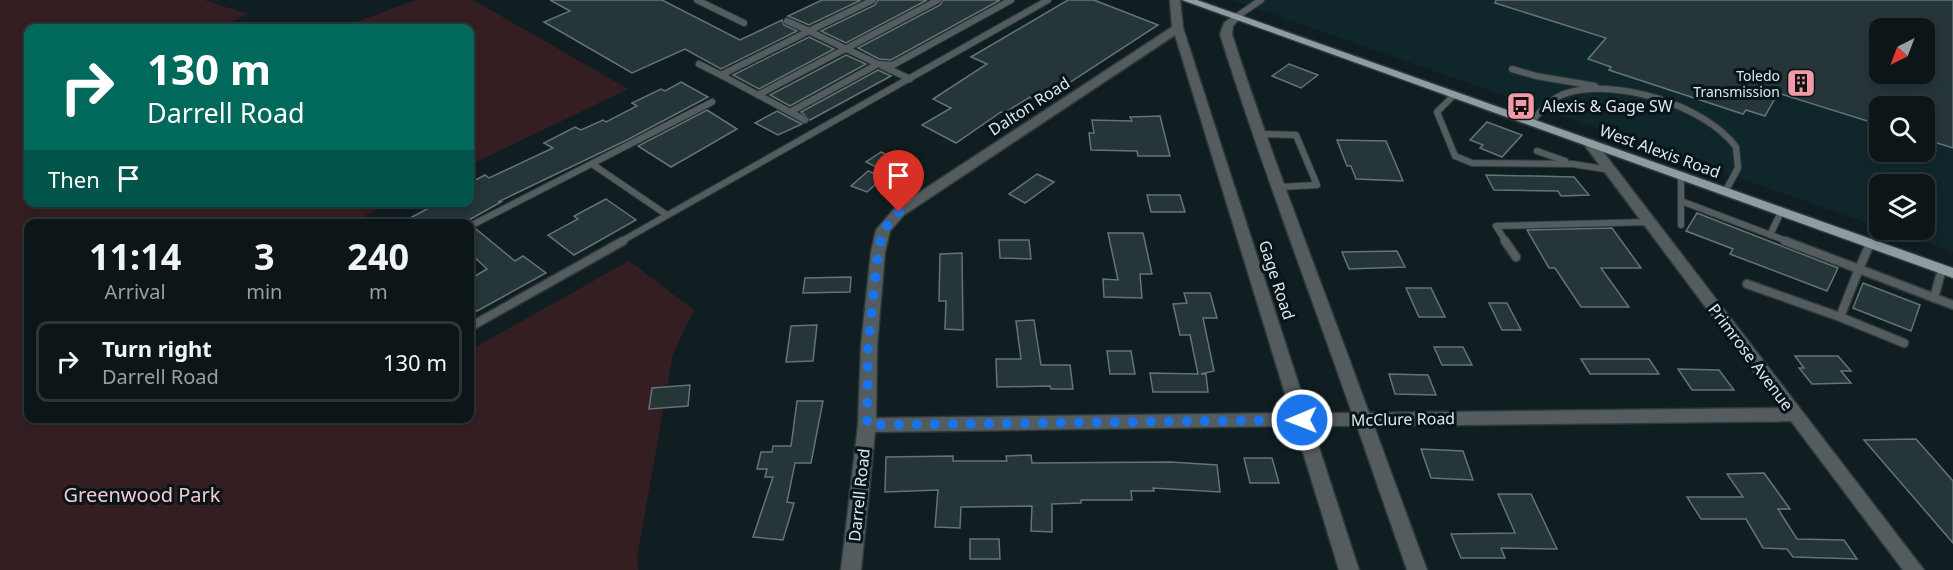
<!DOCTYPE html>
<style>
:root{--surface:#0c1619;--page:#151f22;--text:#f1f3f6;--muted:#9a9fa2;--line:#2c3538}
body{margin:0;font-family:"Noto Sans",sans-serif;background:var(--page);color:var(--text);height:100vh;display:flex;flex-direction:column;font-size:22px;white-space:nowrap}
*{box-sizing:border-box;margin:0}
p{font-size:20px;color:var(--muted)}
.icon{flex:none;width:33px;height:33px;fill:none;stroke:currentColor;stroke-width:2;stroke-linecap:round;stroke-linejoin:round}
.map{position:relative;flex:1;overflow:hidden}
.sheet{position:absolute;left:24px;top:219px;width:450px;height:204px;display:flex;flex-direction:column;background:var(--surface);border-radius:12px;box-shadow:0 3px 9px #0003,0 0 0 2px var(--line)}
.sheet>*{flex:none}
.guide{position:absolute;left:24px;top:24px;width:450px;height:183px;border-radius:12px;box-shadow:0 3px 9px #0003,0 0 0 2px var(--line);background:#00695c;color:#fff;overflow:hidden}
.needle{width:39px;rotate:222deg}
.tools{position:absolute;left:1869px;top:18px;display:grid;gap:12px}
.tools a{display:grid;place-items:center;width:66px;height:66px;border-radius:12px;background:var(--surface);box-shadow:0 3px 9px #0003,0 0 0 2px var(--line);font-size:30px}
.pin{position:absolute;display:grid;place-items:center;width:51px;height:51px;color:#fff;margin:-62px -26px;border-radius:50% 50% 50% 0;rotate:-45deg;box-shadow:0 0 6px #0007}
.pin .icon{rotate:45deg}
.me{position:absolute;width:66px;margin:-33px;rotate:269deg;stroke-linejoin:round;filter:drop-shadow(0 0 4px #0008)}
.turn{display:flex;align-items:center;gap:21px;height:126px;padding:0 24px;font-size:27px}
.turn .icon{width:78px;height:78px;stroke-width:2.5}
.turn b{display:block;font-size:42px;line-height:51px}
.then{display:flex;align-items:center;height:57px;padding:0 24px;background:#0003;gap:12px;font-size:22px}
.eta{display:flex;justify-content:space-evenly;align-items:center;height:102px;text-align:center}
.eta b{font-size:36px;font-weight:700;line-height:42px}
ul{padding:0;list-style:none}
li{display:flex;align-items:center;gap:18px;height:81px;margin:0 12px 9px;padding:0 12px;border:3px solid var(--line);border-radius:12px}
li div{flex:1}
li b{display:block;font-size:22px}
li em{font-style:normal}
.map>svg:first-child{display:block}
.built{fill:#0f272b;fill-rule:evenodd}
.green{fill:#351e22}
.building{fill:#253538;stroke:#637477;stroke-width:1.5;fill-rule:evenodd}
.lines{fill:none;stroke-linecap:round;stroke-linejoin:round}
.lane-far1-casing{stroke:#2d3a3d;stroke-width:8}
.lane-casing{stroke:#2d3a3d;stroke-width:11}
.street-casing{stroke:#2d3a3d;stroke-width:3}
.primary-casing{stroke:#2d3a3d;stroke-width:3}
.lane-far1{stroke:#555c5d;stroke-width:6}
.lane{stroke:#555c5d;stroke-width:8}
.street{fill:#555c5d;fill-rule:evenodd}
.primary{fill:#8e9da0;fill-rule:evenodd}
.route{stroke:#1a73e8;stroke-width:10;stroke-dasharray:0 18}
.labels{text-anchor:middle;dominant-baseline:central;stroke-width:6;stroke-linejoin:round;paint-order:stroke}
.far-poi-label{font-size:14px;fill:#dfe8ea;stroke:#071518;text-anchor:end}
.street-label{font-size:16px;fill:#dfe8ea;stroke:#071518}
.poi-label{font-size:16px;fill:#dfe8ea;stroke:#071518;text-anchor:start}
.near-park-label{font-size:20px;fill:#f7c9cf;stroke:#071518}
</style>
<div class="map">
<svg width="1953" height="570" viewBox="0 0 1953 570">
<rect width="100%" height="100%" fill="#101e21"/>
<path class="built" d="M 1232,0 L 1953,0 L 1953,252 L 1888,230 L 1924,230 L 1924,184 L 1880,184 L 1879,227 ZM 1880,28 L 1924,28 L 1924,74 L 1880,74 ZM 1880,106 L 1924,106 L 1924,152 L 1880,152 Z"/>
<g class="green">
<polygon points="0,0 204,0 247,14 218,28 28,28 28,202 393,203 349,223 28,224 28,418 470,418 470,350 629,261 694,310 673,354 637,558 638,570 0,570"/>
<polygon points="416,0 473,0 628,89 470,165 470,28 340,28"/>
</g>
<g class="building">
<polygon points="550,0 662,0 740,40 782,20 784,25 797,31 721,69 685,49 632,73 544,22 570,11"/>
<polygon points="822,0 861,0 809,25 788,16"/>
<polygon points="878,0 927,0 846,43 821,31 875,5"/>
<polygon points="943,0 1000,0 891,60 879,59 858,48 940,5"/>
<polygon points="1068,0 1094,0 1158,25 1040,102 1030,97 1004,113 1001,112 956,143 922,125 951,108 933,99 987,64 971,57"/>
<path d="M 1496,0 L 1953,0 L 1953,148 L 1924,139 L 1924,106 L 1880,106 L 1880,125 L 1778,93 L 1765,116 L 1746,110 L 1743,114 L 1609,70 L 1611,67 L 1588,59 L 1606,38 L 1495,3 ZM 1880,28 L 1924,28 L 1924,74 L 1880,74 Z"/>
<polygon points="809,37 834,49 759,89 733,75"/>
<polygon points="846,55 866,64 790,106 770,95"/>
<polygon points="1289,64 1318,75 1301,88 1272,76"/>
<polygon points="878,70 891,76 810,120 801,112"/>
<polygon points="681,82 708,97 627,140 498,202 501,202 462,224 399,224 440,202 470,202 470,183 485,175 489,178 553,148 544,143 575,127 581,130 603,120 606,122 637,106 632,103 661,89 665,91"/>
<polygon points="707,110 737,129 671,167 638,146"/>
<polygon points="777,111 788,117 802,124 778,135 755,123"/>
<polygon points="1160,116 1170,156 1138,156 1137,151 1091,150 1089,133 1094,133 1092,120 1132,121 1130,117"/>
<polygon points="1487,122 1522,135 1502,157 1480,148 1483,145 1470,140"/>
<polygon points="1337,140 1386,141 1403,181 1356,179 1351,166 1347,166"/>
<polygon points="881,152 901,162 886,172 866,162"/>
<polygon points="868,171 884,177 867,192 851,186"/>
<polygon points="1037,174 1054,182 1025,203 1009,194"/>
<polygon points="1486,175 1574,177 1589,195 1561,196 1558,191 1494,190"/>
<polygon points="1147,195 1180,195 1185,212 1151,212"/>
<polygon points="606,199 636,220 574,255 548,235 578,219 574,216"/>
<polygon points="1697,213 1838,268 1827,291 1730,254 1733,249 1686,231"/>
<polygon points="1612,228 1641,268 1601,268 1629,307 1581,307 1555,268 1549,268 1527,230"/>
<polygon points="476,229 515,261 523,256 546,273 477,311 470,305 470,279 487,269 470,253 470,231"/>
<polygon points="1108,233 1143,233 1152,274 1140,274 1142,298 1104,297 1103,279 1118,280"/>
<polygon points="999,240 1029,240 1031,259 1000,258"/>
<polygon points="1397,251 1405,267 1349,269 1342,252"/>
<polygon points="962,253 963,330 945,329 946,301 939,301 940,254"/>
<polygon points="851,277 850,292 803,293 805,278"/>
<polygon points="1863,283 1920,305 1911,331 1853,308"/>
<polygon points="1406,288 1431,288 1445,317 1419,317"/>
<polygon points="1184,293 1210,293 1217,318 1203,318 1214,371 1201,374 1206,374 1208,392 1153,392 1150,373 1198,374 1190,335 1180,335 1173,304 1187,303"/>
<polygon points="1489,303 1507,303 1521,330 1502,330"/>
<polygon points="1034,320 1041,365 1070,365 1073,389 1051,389 1050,386 997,387 996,359 1021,359 1016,321"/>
<polygon points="817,325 813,361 786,362 791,326"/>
<polygon points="1434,347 1463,347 1472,365 1442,365"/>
<polygon points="1107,351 1131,351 1135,374 1110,374"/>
<polygon points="1795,356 1838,356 1851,371 1841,371 1851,383 1812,384 1799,368 1804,368"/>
<polygon points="1581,359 1649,359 1659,374 1590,374"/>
<polygon points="1678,369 1719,370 1734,390 1692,390"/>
<polygon points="1389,374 1428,375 1436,395 1395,394"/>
<polygon points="690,385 688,406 649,409 652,388"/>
<polygon points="797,401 823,401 811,463 795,463 787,502 794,503 783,540 753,537 773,477 765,477 767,469 757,469 761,452 772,452 773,446 791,446"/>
<polygon points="1916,439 1953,481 1953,543 1864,440"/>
<polygon points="1421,449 1463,451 1473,480 1431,478"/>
<polygon points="1031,455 1032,463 1171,462 1217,465 1220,492 1153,488 1154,491 1131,491 1132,500 1081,500 1081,503 1052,504 1052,532 1031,531 1032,506 961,507 960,528 935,527 938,490 885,492 886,457 953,456 953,461 1007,461 1006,456"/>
<polygon points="1244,458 1272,458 1279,483 1250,483"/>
<polygon points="1764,473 1790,509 1778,509 1797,539 1844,540 1857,559 1793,557 1787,549 1763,548 1746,519 1701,519 1687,497 1743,497 1727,474"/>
<polygon points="1498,494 1531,494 1557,549 1501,548 1505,558 1461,558 1451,534 1515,533"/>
<polygon points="970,539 999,539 1000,559 970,559"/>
</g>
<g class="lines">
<g class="lane-far1-casing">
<g id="lane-far1">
<polyline points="697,0 744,23"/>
<polyline points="1236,17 1261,0"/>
<polyline points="787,21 809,31"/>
<polygon points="809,31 878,64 790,112 721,75"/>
<polyline points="809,31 873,0"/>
<polyline points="699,64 721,75"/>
<polyline points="878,64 893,65 1011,0"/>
<polyline points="882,66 910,79"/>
<polyline points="1512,69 1536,76 1595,86"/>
<polyline points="758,95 938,0"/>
<polyline points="1454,95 1437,112 1455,156 1472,163 1573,164 1610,170"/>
<polyline points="790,112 805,120"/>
<path d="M 1531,122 C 1541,111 1552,97 1567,93 C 1616,78 1705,105 1736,147 L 1738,168 L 1725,192"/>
<polyline points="1258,134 1296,135 1317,185 1280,187"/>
<polyline points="1537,151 1565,161"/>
<polyline points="592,164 667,215"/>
<polyline points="1681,176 1681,201 1789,242"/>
<polyline points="1681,201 1681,225"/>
<polyline points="470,226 712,102"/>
<polyline points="1770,235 1781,212"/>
<polyline points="620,242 1048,0"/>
<polyline points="1506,242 1496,226 1649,222"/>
</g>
</g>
<g class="lane-casing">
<g id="lane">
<polyline points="1505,241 1516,257"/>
<polyline points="1785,241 1859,269 1870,244"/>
<polyline points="1747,284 1840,317"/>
<polyline points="1934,298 1942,269"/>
<polyline points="470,327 623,241"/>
<polyline points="1904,343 1840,317 1859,269 1953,305"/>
</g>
</g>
<g class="street-casing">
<path id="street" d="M 1170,0 L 1180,0 L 1183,28 L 1308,413 L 1352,413 C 1308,287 1260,162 1220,34 L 1224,23 L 1236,14 L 1241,17 L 1233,26 L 1232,34 C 1273,162 1323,286 1369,413 L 1781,408 L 1583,143 L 1589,139 L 1594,140 L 1924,570 L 1903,570 L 1791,421 L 1374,426 L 1427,570 L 1407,570 L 1357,426 L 1312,426 L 1359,570 L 1339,570 L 1295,426 L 875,432 L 861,570 L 841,570 L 858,425 L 861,346 L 871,252 L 876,230 L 894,209 L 1172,27 ZM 1175,35 L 1291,413 L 876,418 L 877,346 L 885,252 L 890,231 L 904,215 Z"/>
</g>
<g class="primary-casing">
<polygon id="primary" points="1182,0 1197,0 1953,268 1953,278"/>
</g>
<use href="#lane-far1" class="lane-far1"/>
<use href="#lane" class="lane"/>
<use href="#street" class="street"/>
<use href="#primary" class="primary"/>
</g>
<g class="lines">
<polyline class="route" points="899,212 883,230 878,252 868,346 867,425 1302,420"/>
</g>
<defs>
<g id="building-square" transform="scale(1.5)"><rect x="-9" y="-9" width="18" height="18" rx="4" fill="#f39aa8" stroke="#071518"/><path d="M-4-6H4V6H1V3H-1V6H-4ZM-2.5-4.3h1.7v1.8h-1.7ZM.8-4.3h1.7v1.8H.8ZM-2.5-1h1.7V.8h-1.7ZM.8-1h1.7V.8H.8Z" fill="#111"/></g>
<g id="bus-square" transform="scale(1.5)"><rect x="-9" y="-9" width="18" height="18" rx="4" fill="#f39aa8" stroke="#071518"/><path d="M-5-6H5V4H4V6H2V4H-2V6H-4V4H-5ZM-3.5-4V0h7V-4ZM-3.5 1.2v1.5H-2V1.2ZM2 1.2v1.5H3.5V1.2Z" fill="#111"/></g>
</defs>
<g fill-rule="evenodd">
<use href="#building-square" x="1801" y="83"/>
<use href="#bus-square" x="1521" y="106"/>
</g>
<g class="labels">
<g class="far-poi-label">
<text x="1780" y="75">Toledo<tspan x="1780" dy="16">Transmission</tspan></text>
</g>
<g class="street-label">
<text transform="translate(1029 106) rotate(-33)">Dalton Road</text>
<text transform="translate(1660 151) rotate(20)">West Alexis Road</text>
<text transform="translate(1277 280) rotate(72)">Gage Road</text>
<text transform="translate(1751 357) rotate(53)">Primrose Avenue</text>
<text transform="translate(1403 419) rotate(-1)">McClure Road</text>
<text transform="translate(859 495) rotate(-84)">Darrell Road</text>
</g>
<g class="poi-label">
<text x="1542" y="106">Alexis &amp; Gage SW</text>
</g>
<g class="near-park-label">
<text x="142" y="494">Greenwood Park</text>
</g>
</g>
</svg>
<div class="tools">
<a><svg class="needle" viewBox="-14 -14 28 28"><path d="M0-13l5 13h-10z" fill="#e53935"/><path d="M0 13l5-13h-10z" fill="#9a9fa2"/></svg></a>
<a><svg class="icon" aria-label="search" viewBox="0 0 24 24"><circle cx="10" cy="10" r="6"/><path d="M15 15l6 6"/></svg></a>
<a><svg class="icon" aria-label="layers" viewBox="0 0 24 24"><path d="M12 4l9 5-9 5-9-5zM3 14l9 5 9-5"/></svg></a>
</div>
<div class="pin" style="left:899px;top:212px;background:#d93025"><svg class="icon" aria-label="arrive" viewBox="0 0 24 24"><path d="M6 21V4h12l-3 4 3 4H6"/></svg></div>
<svg class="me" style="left:1302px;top:420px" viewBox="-20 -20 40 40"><circle r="17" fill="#1a73e8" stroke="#fff" stroke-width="3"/><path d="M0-11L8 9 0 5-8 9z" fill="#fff"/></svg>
<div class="guide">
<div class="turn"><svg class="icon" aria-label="right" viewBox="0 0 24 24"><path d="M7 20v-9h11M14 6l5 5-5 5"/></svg><div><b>130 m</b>Darrell Road</div></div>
<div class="then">Then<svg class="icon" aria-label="arrive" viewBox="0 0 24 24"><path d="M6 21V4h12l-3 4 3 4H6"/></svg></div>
</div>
<section class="sheet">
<div class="eta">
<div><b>11:14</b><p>Arrival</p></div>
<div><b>3</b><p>min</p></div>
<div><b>240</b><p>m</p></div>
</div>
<ul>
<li><svg class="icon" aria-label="right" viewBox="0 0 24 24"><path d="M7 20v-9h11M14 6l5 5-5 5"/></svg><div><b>Turn right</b><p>Darrell Road</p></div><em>130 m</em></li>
</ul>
</section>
</div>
